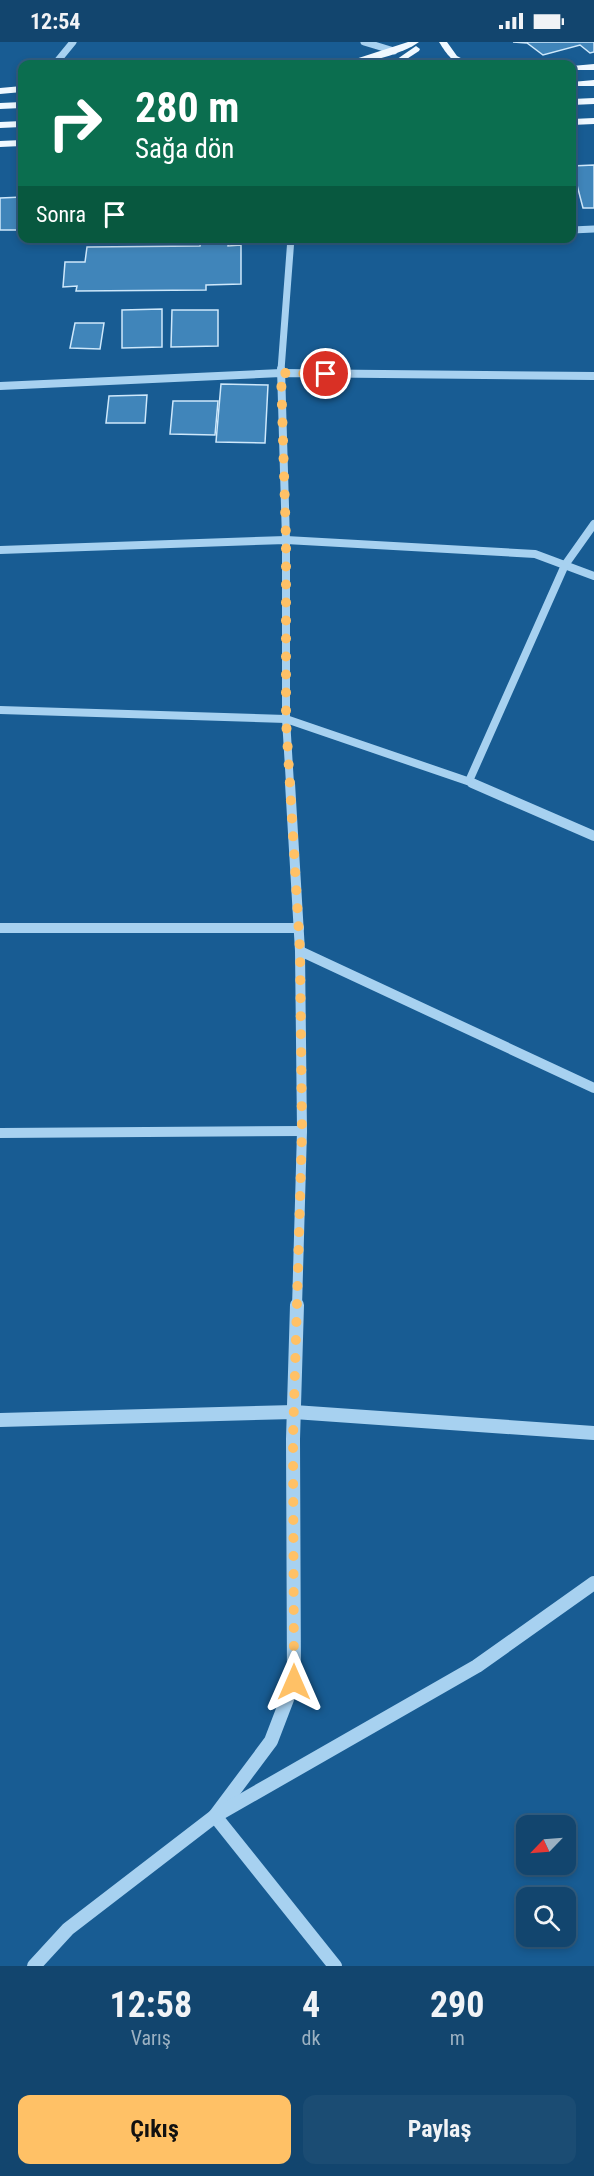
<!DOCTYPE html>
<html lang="tr">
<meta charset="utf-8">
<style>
:root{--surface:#12456e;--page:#1b4c73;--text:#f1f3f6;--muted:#9cb1c2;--line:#315d81;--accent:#ffc166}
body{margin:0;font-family:"Roboto Condensed",sans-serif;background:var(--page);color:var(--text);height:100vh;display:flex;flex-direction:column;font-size:22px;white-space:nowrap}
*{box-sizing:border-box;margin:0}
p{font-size:20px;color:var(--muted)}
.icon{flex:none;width:33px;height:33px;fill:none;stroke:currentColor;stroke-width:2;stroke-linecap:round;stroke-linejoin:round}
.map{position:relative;height:1924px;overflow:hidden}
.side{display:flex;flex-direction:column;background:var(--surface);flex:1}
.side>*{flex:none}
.hud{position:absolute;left:18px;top:18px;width:558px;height:183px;border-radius:12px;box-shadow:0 3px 9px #0003,0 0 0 2px var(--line);background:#0b6e4f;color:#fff;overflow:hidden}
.needle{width:39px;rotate:245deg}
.tools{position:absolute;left:516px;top:1773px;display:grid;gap:12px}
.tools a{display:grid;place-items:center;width:60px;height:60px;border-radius:12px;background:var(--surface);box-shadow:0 3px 9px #0003,0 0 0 2px var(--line);font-size:30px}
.pin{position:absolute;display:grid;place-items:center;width:51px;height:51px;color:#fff;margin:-26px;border:3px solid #fff;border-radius:50%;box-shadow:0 2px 6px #0007}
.me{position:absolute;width:66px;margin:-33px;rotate:0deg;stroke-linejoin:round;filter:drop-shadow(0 0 4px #0008)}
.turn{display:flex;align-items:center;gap:21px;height:126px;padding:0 18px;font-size:27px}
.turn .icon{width:78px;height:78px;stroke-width:2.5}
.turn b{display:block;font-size:42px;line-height:51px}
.then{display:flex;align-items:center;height:57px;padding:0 18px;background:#0003;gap:12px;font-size:22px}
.eta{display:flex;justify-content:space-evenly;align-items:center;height:102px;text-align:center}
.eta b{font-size:36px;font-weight:700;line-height:42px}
.action{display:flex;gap:12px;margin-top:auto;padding:12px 18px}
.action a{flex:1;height:69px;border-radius:12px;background:var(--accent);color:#111;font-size:24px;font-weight:700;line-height:69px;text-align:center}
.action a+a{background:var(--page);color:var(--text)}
.status{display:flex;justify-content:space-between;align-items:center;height:42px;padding:0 30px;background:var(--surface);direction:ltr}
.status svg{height:16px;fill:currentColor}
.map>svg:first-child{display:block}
.building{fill:#4085ba;stroke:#cee8fb;stroke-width:1.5}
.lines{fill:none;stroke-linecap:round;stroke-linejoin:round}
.minor-far3{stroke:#a7d1f0;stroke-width:7}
.minor-far2{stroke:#a7d1f0;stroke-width:8}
.minor-far1{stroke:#a7d1f0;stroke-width:10}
.minor{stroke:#a7d1f0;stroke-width:14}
.major{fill:#f0f8ff;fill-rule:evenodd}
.route{stroke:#ffc166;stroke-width:10;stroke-dasharray:0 18}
</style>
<div class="status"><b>12:54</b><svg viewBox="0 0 49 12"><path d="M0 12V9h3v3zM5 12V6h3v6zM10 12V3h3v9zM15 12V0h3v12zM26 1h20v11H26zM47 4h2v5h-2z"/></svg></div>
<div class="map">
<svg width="594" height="1924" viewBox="0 0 594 1924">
<rect width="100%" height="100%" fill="#185c93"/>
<g class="building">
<polygon points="513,0 594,0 594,10 590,11 580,3 543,13 527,1"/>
<polygon points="594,123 594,166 583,166 572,124"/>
<polygon points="22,155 22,188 0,188 0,156"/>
<polygon points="201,197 228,197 228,204 241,203 241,242 206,243 206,248 76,249 77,244 63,245 65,220 85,220 87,205 200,204"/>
<polygon points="162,267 162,305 122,306 122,268"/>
<polygon points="172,268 218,268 218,304 171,305"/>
<polygon points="75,281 104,281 100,307 70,306"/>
<polygon points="221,342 268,343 265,401 216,400"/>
<polygon points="147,353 145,381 106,381 109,354"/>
<polygon points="173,359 218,359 215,393 170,392"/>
</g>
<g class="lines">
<g class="minor-far3">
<polyline points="364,0 394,9"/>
<polyline points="55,22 73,0"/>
<polyline points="572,188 594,187"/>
<polyline points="281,328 291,196"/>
</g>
<g class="minor-far2">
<polyline points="281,327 286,498 286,677 290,742"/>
<polyline points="0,344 281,331 594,334"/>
<polyline points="0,508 286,498 535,512 594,534"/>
<polyline points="0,668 286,677 476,742"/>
<polyline points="469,739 565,523 594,482"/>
</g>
<g class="minor-far1">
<polyline points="290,741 300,909 302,1089 297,1265"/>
<polyline points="472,741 594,794"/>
<polyline points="0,886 299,886"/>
<polyline points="300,909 594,1046"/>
<polyline points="0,1091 302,1089"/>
</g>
<g class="minor">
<polyline points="297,1263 293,1397 294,1639 271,1699 215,1774 335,1924"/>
<polyline points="0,1378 294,1370 594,1391"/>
<polyline points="34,1924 68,1887 215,1774 477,1624 594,1541"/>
</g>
<g class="major">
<path d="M 408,0 L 419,0 C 403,12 359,24 340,22 Z"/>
<path d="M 439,0 L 447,0 L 457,14 L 472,22 C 454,24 448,14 439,0 Z"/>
<polygon points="416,4 420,7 419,9 399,22 390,22"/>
<polygon points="594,22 594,28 572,28 572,24"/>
<polygon points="594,38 594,44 572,44 572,40"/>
<polygon points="22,44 22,50 0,52 0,46"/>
<polygon points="594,56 594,62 572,63 572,57"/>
<polygon points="22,60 22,66 0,67 0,61"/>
<polygon points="594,76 594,82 572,83 572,77"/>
<polygon points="22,79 22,85 0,86 0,80"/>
<polygon points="22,98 22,104 0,105 0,99"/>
</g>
</g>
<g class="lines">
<polyline class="route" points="294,1640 293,1397 302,1089 300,909 286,678 286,498 281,331 326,332"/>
</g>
</svg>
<div class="tools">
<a><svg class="needle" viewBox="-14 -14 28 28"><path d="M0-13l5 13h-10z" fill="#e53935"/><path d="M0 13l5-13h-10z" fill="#9cb1c2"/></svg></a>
<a><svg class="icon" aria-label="search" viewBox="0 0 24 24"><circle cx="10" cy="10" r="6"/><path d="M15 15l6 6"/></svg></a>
</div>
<div class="pin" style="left:326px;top:332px;background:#d93025"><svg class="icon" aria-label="arrive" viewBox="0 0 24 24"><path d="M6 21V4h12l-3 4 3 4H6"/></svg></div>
<svg class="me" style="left:294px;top:1640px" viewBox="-20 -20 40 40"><path d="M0-17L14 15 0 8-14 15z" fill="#ffc166" stroke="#fff" stroke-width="4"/></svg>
<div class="hud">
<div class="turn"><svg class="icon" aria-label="right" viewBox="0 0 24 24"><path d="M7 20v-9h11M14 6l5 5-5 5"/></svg><div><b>280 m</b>Sağa dön</div></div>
<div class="then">Sonra<svg class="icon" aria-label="arrive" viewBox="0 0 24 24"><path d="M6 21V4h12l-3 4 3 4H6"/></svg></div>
</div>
</div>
<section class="side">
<div class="eta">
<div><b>12:58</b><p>Varış</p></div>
<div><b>4</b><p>dk</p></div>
<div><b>290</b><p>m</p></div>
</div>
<div class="action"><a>Çıkış</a><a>Paylaş</a></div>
</section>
